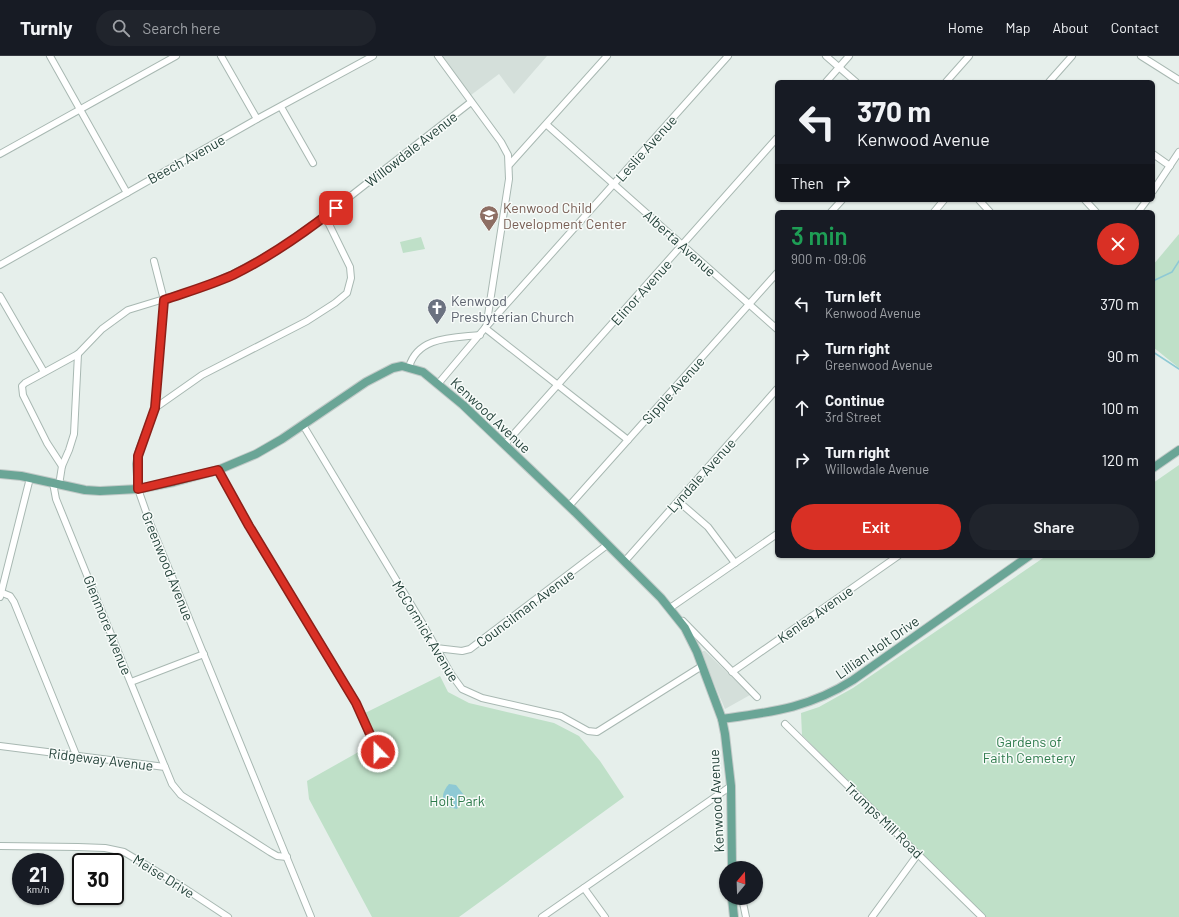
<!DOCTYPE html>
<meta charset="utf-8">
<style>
:root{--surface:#171b24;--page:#20242c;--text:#f1f3f6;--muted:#9ea1a6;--line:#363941;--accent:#d93025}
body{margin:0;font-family:Barlow,sans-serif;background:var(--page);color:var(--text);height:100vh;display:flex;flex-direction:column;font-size:15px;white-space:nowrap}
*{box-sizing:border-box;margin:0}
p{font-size:13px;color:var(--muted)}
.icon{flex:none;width:22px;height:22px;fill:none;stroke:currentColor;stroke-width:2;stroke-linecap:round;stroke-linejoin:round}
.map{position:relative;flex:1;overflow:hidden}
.panel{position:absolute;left:775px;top:154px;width:380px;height:348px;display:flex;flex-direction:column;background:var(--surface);border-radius:6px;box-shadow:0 1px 3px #0004}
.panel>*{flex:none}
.top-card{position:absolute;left:775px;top:24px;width:380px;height:122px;border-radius:6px;box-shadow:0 1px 3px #0004;background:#171b24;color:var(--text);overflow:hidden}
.needle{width:26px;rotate:19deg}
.tools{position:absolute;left:719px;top:805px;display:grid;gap:8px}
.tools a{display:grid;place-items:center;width:44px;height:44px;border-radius:50%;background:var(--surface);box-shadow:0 1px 3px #0004;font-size:20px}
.speed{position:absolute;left:12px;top:797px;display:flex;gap:8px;font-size:20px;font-weight:700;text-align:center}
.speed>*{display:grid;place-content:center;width:52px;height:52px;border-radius:50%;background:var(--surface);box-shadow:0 1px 3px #0004;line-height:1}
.speed small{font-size:10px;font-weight:400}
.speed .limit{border:2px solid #111;border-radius:6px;background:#fff;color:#111}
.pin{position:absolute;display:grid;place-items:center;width:34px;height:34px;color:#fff;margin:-17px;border-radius:8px;box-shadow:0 2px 6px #0006}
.me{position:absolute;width:44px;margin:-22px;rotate:338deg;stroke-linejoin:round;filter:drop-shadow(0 0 3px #0008)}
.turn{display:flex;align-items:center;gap:14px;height:84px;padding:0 16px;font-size:18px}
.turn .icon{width:52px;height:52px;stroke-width:2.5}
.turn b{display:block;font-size:28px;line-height:34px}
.then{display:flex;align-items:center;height:38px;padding:0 16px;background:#0003;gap:8px;font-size:15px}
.round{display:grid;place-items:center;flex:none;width:42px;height:42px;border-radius:21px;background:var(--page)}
.headline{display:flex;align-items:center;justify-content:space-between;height:68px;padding:0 16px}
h1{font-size:24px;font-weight:600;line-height:30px;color:#1e9e55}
.button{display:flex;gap:8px;margin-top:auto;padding:8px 16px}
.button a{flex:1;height:46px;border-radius:24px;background:var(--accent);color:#fff;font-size:16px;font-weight:600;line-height:46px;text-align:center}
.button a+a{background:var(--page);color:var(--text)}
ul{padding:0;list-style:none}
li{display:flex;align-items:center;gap:12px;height:52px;padding:0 16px}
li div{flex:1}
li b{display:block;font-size:15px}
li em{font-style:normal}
header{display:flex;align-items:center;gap:24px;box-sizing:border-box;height:56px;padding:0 20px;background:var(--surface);border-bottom:1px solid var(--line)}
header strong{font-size:19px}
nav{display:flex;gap:22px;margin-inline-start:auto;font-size:14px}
.search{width:280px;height:36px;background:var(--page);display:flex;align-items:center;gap:10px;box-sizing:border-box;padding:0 14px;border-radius:22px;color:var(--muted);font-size:15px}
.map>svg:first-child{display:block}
.built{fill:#d4dfda}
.green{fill:#bfe0c8}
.water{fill:#8ec9d4}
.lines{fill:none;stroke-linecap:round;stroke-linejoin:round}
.stream{stroke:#8ec9d4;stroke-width:1.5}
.minor-casing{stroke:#a8b8b2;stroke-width:8}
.major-casing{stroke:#c2cac8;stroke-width:10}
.minor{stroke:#fff;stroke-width:6}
.major{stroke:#6aa596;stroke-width:8}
.route-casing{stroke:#8d1f18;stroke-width:10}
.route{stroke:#d93025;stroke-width:7}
.labels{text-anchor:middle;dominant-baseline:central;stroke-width:3;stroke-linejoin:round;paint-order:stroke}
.street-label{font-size:14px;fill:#24423a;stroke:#f7fbf9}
.education-label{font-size:14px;fill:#785e54;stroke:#f7fbf9;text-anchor:start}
.worship-label{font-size:14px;fill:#5b616d;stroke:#f7fbf9;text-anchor:start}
.park-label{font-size:14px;fill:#2d7a4b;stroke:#f7fbf9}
</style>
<header>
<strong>Turnly</strong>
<div class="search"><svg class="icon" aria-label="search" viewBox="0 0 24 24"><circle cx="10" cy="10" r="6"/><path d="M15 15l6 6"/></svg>Search here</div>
<nav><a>Home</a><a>Map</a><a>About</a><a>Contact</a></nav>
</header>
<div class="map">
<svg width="1179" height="861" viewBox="0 0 1179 861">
<rect width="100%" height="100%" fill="#e6efeb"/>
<g class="built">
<polygon points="443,0 547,0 514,38 499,18 471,39"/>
<polygon points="703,595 705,595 750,639 725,653 701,597"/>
</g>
<g class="green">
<polygon points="1179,178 1179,312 1153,291 1153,209"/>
<polygon points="421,181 425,193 403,197 400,186"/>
<polygon points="1179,409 1179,861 986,861 802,679 801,657 819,651 853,632 1046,500 1153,500 1153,427"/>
<polygon points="440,620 448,636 469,647 554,667 579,680 600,705 624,741 459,861 372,861 309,743 307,725 378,685 365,657"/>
</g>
<path class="water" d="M 449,728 L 456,729 L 464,739 L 457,753 L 445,750 C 441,741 443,735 449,728 Z"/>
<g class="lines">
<g class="stream">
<polyline points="1153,227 1155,224 1172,216 1179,205"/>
<polyline points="1153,296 1179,313"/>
</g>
<g class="minor-casing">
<g id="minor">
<polyline points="50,0 127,137"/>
<polyline points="221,0 257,63"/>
<polyline points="438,0 501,86 508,99 509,123 486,272"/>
<polyline points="826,0 856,26"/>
<polyline points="1141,0 1179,24"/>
<polyline points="826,26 849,0"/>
<polyline points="946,26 969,0"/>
<polyline points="1049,26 1072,0"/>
<polyline points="281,51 313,107"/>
<polyline points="547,69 777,273"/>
<polyline points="0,98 176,0"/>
<polyline points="1153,98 1170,110"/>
<polyline points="510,108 607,0"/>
<polyline points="1153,135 1179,96"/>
<polyline points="979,144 990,156"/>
<polyline points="1085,144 1096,156"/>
<polyline points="831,156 842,144"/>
<polyline points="934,156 944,144"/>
<polyline points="1138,156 1147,144"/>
<polyline points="154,205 164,244 155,352"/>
<polyline points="0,209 257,63 373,0"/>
<polyline points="0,240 44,316"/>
<polyline points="485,272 628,384"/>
<path d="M 409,311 C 418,280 453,282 480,279"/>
<polyline points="438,328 485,272 728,0"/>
<polyline points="303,369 421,565 451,618 462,633 482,642 561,660 588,675 597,676 702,610"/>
<polyline points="505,388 777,82"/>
<polyline points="62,410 47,387 23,339 22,330 25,327 78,298 102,273 128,254 200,232 231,219 279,193 325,160 471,46"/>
<polyline points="218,414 249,470 356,647 377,696"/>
<polyline points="53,427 56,443 165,711"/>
<polyline points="59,429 62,410 69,394 74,378 78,298"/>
<polyline points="678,445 708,471 735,507"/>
<polyline points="569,450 777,217"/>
<polyline points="625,505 777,333"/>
<polyline points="0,536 10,540 14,546 77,701"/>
<polyline points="0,541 30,422"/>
<polyline points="670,552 777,478"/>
<polyline points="683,565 757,641"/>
<polyline points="436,592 462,595 470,593 607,489"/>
<polyline points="732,616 898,500"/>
<polyline points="131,626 204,598"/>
<polyline points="785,668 982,861"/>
<circle cx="385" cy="697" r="7"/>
<polyline points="0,690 165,711 172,728 181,739 270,796 277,800 287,801"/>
<polyline points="0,790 78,791 105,792 124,796 181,830 228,861"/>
<polyline points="584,832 605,861"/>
<polyline points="742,842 746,861"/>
<polyline points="311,861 150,467 138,433 136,408 139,394 155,352 202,319 307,265 335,247 347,237 351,222 350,211 325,160"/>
<polyline points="542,861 731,730"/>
<polyline points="872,861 918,798"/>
</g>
</g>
<g class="major-casing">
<g id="major">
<polyline points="1153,412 1179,394"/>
<polyline points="0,418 21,420 85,434 100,435 138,433 174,426 218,414 256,398 282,383 366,326 393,312 402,310 423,316 463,349 575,456 661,542 685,572 697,596 722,663 725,678 731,730 732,812"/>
<path d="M 722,663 C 772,656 809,652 853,624 L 1029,500"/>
<polyline points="732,842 734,861"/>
</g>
</g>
<use href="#minor" class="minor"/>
<use href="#major" class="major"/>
</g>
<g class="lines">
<g class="route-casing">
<path id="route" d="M 336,152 C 304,177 270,201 233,219 C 211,229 187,236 164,244 L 155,352 L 138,400 L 138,433 L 218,414 L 249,470 L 356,647 L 378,696"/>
</g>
<use href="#route" class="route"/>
</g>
<defs>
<g id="school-pin" transform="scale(1)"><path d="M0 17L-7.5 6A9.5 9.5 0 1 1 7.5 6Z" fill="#8d6e63" stroke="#f7fbf9"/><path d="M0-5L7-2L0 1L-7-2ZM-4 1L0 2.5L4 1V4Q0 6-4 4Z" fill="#fff"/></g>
<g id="church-pin" transform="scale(1)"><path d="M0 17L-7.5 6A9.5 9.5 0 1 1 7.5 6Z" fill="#6b7280" stroke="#f7fbf9"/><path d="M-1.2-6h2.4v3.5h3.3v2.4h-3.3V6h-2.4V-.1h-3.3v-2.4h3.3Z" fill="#fff"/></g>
</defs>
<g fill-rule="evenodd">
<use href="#school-pin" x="489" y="159"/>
<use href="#church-pin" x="437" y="252"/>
</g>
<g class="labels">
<g class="street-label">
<text transform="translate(646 92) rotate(-48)">Leslie Avenue</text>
<text transform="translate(411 93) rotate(-38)">Willowdale Avenue</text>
<text transform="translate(186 103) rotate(-29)">Beech Avenue</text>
<text transform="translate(680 187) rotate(42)">Alberta Avenue</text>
<text transform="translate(641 236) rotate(-48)">Elinor Avenue</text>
<text transform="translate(673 334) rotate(-48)">Sipple Avenue</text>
<text transform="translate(491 359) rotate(43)">Kenwood Avenue</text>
<text transform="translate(701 419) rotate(-48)">Lyndale Avenue</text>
<text transform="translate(168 510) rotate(68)">Greenwood Avenue</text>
<text transform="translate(525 552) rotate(-37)">Councilman Avenue</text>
<text transform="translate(815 558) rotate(-35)">Kenlea Avenue</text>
<text transform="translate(108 569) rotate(68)">Glenmore Avenue</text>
<text transform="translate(426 575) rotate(59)">McCormick Avenue</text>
<text transform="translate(877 591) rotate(-35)">Lillian Holt Drive</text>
<text transform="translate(101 703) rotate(7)">Ridgeway Avenue</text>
<text transform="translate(716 745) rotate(-93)">Kenwood Avenue</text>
<text transform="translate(884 764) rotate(44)">Trumps Mill Road</text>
<text transform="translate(164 820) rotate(32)">Meise Drive</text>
</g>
<g class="education-label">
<text x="503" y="151">Kenwood Child<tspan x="503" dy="16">Development Center</tspan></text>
</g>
<g class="worship-label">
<text x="451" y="244">Kenwood<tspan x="451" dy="16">Presbyterian Church</tspan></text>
</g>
<g class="park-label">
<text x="1029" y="685">Gardens of<tspan x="1029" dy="16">Faith Cemetery</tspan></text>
<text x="457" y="744">Holt Park</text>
</g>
</g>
</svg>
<div class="tools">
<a><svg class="needle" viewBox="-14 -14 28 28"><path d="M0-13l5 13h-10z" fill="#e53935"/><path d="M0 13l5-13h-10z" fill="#9ea1a6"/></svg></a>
</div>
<div class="speed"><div>21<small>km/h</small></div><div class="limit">30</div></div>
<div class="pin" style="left:336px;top:152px;background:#d93025"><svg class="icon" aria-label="arrive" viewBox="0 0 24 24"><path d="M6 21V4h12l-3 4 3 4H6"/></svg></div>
<svg class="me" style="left:378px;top:696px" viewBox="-20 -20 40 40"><circle r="17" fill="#d93025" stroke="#fff" stroke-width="3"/><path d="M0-11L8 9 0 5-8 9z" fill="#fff"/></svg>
<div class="top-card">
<div class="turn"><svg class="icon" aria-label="left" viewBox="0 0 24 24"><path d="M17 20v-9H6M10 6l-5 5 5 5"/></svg><div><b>370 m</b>Kenwood Avenue</div></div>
<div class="then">Then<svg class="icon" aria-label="right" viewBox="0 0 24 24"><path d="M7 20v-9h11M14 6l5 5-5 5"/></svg></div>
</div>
<section class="panel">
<div class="headline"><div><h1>3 min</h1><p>900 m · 09:06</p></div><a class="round" style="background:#d93025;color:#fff"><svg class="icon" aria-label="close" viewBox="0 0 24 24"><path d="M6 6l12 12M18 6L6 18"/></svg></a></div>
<ul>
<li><svg class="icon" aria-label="left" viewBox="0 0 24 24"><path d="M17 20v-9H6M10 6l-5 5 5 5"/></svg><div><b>Turn left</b><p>Kenwood Avenue</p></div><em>370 m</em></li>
<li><svg class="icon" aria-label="right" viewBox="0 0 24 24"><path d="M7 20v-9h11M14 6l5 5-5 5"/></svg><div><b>Turn right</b><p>Greenwood Avenue</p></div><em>90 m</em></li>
<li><svg class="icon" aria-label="ahead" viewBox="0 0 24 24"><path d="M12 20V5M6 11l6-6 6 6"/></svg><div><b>Continue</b><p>3rd Street</p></div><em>100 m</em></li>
<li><svg class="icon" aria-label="right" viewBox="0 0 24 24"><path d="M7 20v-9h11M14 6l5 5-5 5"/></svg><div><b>Turn right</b><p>Willowdale Avenue</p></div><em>120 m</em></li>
</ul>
<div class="button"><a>Exit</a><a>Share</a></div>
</section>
</div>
